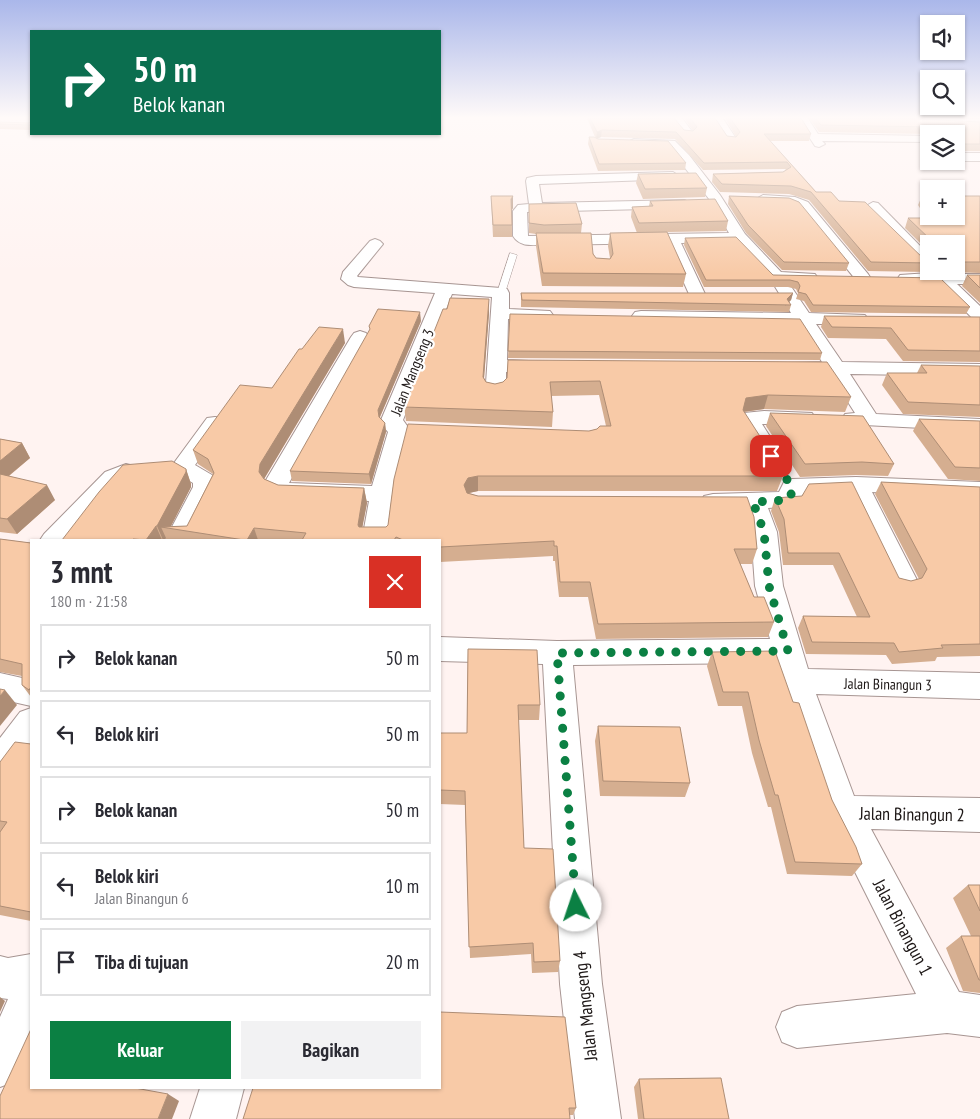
<!DOCTYPE html>
<html lang="id">
<meta charset="utf-8">
<style>
:root{--surface:#fff;--page:#f2f2f3;--text:#2b2b33;--muted:#7c7c81;--line:#e1e1e2;--accent:#0b8043}
body{margin:0;font-family:"PT Sans Narrow",sans-serif;background:var(--page);color:var(--text);height:100vh;display:flex;flex-direction:column;font-size:19px;white-space:nowrap}
*{box-sizing:border-box;margin:0}
p{font-size:16px;color:var(--muted)}
.icon{flex:none;width:28px;height:28px;fill:none;stroke:currentColor;stroke-width:2;stroke-linecap:round;stroke-linejoin:round}
.map{position:relative;flex:1;overflow:hidden}
.sheet{position:absolute;left:30px;top:539px;width:411px;height:550px;display:flex;flex-direction:column;background:var(--surface);border-radius:0px;box-shadow:0 1px 4px #0004}
.sheet>*{flex:none}
.banner{position:absolute;left:30px;top:30px;width:411px;height:105px;border-radius:0px;box-shadow:0 1px 4px #0004;background:#0b6e4f;color:#fff;overflow:hidden}
.controls{position:absolute;left:920px;top:15px;display:grid;gap:10px}
.controls a{display:grid;place-items:center;width:45px;height:45px;border-radius:0px;background:var(--surface);box-shadow:0 1px 4px #0004;font-size:25px}
.pin{position:absolute;display:grid;place-items:center;width:42px;height:42px;color:#fff;margin:-21px;border-radius:10px;box-shadow:0 2px 8px #0006}
.me{position:absolute;width:55px;margin:-28px;rotate:356deg;stroke-linejoin:round;filter:drop-shadow(0 0 4px #0008)}
.turn{display:flex;align-items:center;gap:18px;height:105px;padding:0 20px;font-size:22px}
.turn .icon{width:65px;height:65px;stroke-width:2.5}
.turn b{display:block;font-size:35px;line-height:42px}
.round{display:grid;place-items:center;flex:none;width:52px;height:52px;border-radius:0px;background:var(--page)}
.summary{display:flex;align-items:center;justify-content:space-between;height:85px;padding:0 20px}
h1{font-size:30px;font-weight:800;line-height:38px}
.primary-button{display:flex;gap:10px;margin-top:auto;padding:10px 20px}
.primary-button a{flex:1;height:58px;border-radius:0px;background:var(--accent);color:#fff;font-size:20px;font-weight:800;line-height:58px;text-align:center}
.primary-button a+a{background:var(--page);color:var(--text)}
ul{padding:0;list-style:none}
li{display:flex;align-items:center;gap:15px;height:68px;margin:0 10px 8px;padding:0 10px;border:2px solid var(--line);border-radius:0px}
li div{flex:1}
li b{display:block;font-size:19px}
li em{font-style:normal}
.map>svg:first-child{display:block}
.lines{fill:none;stroke-linecap:round;stroke-linejoin:round}
.service-casing{stroke:#a79592;stroke-width:1}
.minor-casing{stroke:#a79592;stroke-width:2}
.service{fill:#fff;fill-rule:evenodd}
.minor{fill:#fff;fill-rule:evenodd}
.wall{fill:#d5ae90}
.shaded-wall{fill:#ae8d75}
.building{fill:#f8caa7;stroke:#ae8d75}
.route{stroke:#0b8043;stroke-width:9;stroke-dasharray:0 16.2}
.labels{text-anchor:middle;dominant-baseline:central;stroke-width:4.5;stroke-linejoin:round;paint-order:stroke}
.street-label{font-size:15px;fill:#1d1716;stroke:#fff}
.near-street-label{font-size:18px;fill:#1d1716;stroke:#fff}
</style>
<div class="map">
<svg width="980" height="1119" viewBox="0 0 980 1119">
<rect width="100%" height="100%" fill="#fff3f1"/>
<g class="lines">
<g class="service-casing">
<polygon id="service" points="510,253 517,255 505,293 501,296 498,295 497,293"/>
</g>
<g class="minor-casing">
<g id="minor">
<polygon points="670,117 681,117 694,134 692,136 684,136"/>
<polygon points="711,117 722,117 737,140 735,142 727,142"/>
<polygon points="796,117 807,117 818,134 929,136 929,142 822,141 825,144 819,147 815,146"/>
<path d="M 634,139 L 675,141 L 689,155 L 720,195 L 745,234 L 781,272 L 815,274 L 817,277 L 815,280 L 788,282 L 809,313 L 865,315 L 868,319 L 865,323 L 859,324 L 816,324 L 842,362 L 980,364 L 980,376 L 850,374 L 876,414 L 980,419 L 980,431 L 845,424 L 842,419 L 845,414 L 855,413 L 830,374 L 788,371 L 785,367 L 788,363 L 822,362 L 798,323 L 635,320 L 632,316 L 635,312 L 641,311 L 791,313 L 771,280 L 735,242 L 681,243 L 705,294 L 703,298 L 691,298 L 689,294 L 666,243 L 543,245 C 531,245 520,247 513,236 L 513,211 L 518,205 L 529,204 L 526,181 L 527,178 L 536,176 L 673,172 L 679,176 L 677,179 L 539,184 L 542,203 L 685,200 L 692,204 L 685,208 L 527,212 L 528,236 L 729,233 L 709,199 L 668,146 L 630,144 L 628,142 Z"/>
<rect x="956" y="153" width="24" height="8"/>
<polygon points="763,195 795,197 808,202 868,274 870,277 868,280 856,280 798,208 792,205 758,202 756,199"/>
<polygon points="873,202 878,203 929,255 929,269 923,267 868,209 866,206"/>
<polygon points="375,239 380,241 383,244 357,276 358,277 501,288 507,289 509,293 509,309 550,311 553,315 550,319 508,319 507,360 550,362 553,366 550,370 506,372 506,383 503,387 496,389 489,387 486,383 492,297 452,294 403,420 410,430 394,494 388,540 362,540 369,501 282,498 269,492 265,487 266,480 351,337 354,333 360,331 366,333 369,337 289,483 372,486 388,432 382,425 381,420 435,293 354,287 348,285 341,279 343,272 370,241"/>
<polygon points="929,271 944,271 947,274 980,274 980,284 957,284 980,306 980,321 974,320 938,283 900,281 898,278 900,275 929,273"/>
<polygon points="764,411 812,413 815,418 812,423 804,424 762,424 781,454 778,459 770,461 762,459 740,424 744,413"/>
<polygon points="215,417 223,418 226,423 195,465 212,475 217,487 191,540 165,540 193,487 193,483 174,472 171,467 207,418"/>
<polygon points="126,464 134,466 138,471 134,476 121,482 68,540 40,540 44,534 105,472"/>
<polygon points="856,477 980,482 980,498 872,492 918,582 914,589 904,592 894,589 890,582 848,492 803,494 797,506 768,508 777,532 783,586 808,669 980,673 980,699 816,694 854,796 980,798 980,832 871,829 959,992 980,995 980,1037 947,1033 797,1048 782,1042 776,1027 782,1012 797,1006 916,994 825,812 776,663 573,665 602,984 621,1119 575,1119 560,984 543,664 440,661 440,637 557,641 770,639 755,586 751,532 743,509 713,510 704,508 701,502 704,496 713,494 779,492 784,482 792,479"/>
<polygon points="0,673 31,680 31,706 0,699"/>
<polygon points="31,708 31,747 12,775 0,779 0,738 20,712"/>
<polygon points="31,954 31,1045 16,1081 0,1087 0,1017 8,999 0,998 0,956 8,958"/>
<polygon points="200,1088 244,1088 236,1119 190,1119"/>
</g>
</g>
<use href="#service" class="service"/>
<use href="#minor" class="minor"/>
</g>
<g class="wall">
<polygon points="587,118 674,118 684,130 693,131 684,118 715,118 727,136 736,137 725,118 801,118 811,134 809,141 770,141 816,192 839,201 925,260 929,261 929,266 926,272 868,271 809,200 789,194 720,192 712,182 713,174 783,172 786,170 785,169 703,170 675,139 601,137 597,139 686,163 685,170 598,171 588,144 589,137 595,137"/>
<polygon points="809,118 900,118 980,122 980,151 956,151 956,134 929,134 819,132"/>
<polygon points="956,118 980,118 980,119"/>
<polygon points="0,124 31,125 31,130 0,129"/>
<polygon points="638,174 707,188 705,197 643,199 636,183"/>
<polygon points="491,196 513,208 512,210 512,237 493,237"/>
<polygon points="729,196 849,263 846,271 782,270 746,233 728,204"/>
<polygon points="922,196 929,196 929,216 956,216 956,196 980,196 980,273 948,272 947,271 956,271 956,244 929,244 929,252 905,228 908,218 954,218 925,216 918,205"/>
<polygon points="650,201 728,221 726,231 667,232 686,274 683,287 542,286 536,246 536,234 529,233 529,204 582,224 581,233 596,258 610,259 610,258 608,246 610,233 637,233 631,217 632,207 649,206"/>
<polygon points="685,238 773,275 970,307 966,314 811,312 804,301 796,299 798,293 796,289 788,287 704,287 684,245"/>
<polygon points="967,275 980,275 980,303 962,286"/>
<polygon points="521,293 793,293 791,300 789,302 791,305 789,312 521,307"/>
<polygon points="489,313 484,378 486,382 495,384 503,382 507,378 508,360 851,397 845,412 764,409 744,412 783,476 777,491 478,491 469,493 478,496 757,549 752,564 740,564 754,597 774,622 768,637 596,639 588,597 559,597 555,561 553,561 553,556 440,562 440,540 166,540 166,538 164,540 62,540 186,469 191,484 191,487 171,526 187,526 213,474 198,464 193,450 272,388 302,349 345,343 264,479 278,485 364,488 367,503 362,527 386,527 388,525 394,479 597,429 606,426 599,395 551,396 553,412 552,427 406,421 404,407"/>
<polygon points="510,314 822,353 820,360 508,358"/>
<polygon points="824,316 980,317 980,362 903,361 886,339 828,338 821,327"/>
<polygon points="421,321 380,417 385,423 386,432 371,484 292,481 290,471"/>
<polygon points="921,365 980,366 980,417 903,414 882,385 887,373 917,373"/>
<polygon points="770,413 894,464 888,476 856,475 800,477 766,426"/>
<polygon points="919,419 980,421 980,481 948,479 913,431"/>
<polygon points="0,439 22,443 30,458 9,476 55,500 17,534 0,532"/>
<polygon points="881,482 980,487 980,656 937,657 935,661 892,664 886,655 806,654 798,628 803,616 857,617 833,565 783,565 779,532 771,511 775,498 899,578 911,581 919,579 875,494"/>
<polygon points="0,539 31,543 31,697 22,685 22,676 0,672"/>
<polygon points="468,649 540,705 539,720 518,720 524,848 560,961 558,972 532,973 531,954 470,958 465,805 440,804 440,733 467,733"/>
<polygon points="712,652 793,702 832,800 862,864 852,876 787,874 771,807 768,807 752,753 742,706 718,706 707,666"/>
<polygon points="598,726 690,783 685,797 600,796 595,741"/>
<polygon points="31,744 31,921 0,915 0,762"/>
<polygon points="968,885 980,885 980,993 963,991 946,948 961,936 971,936 953,898"/>
<polygon points="639,1079 729,1119 638,1119 634,1087"/>
<polygon points="253,1088 576,1108 573,1115 570,1115"/>
</g>
<g class="shaded-wall">
<polygon points="602,130 601,137 596,139 597,132"/>
<polygon points="513,196 513,208 511,211 511,199"/>
<polygon points="793,293 791,300 785,306 787,299"/>
<polygon points="489,299 489,313 483,391 483,377"/>
<polygon points="420,312 421,321 379,419 378,410"/>
<polygon points="343,329 345,343 264,479 259,472 260,464"/>
<polygon points="768,395 764,409 742,412 746,398"/>
<polygon points="385,423 386,432 371,484 369,474"/>
<polygon points="22,443 30,458 0,483 0,461"/>
<polygon points="186,469 191,484 191,487 170,528 161,527 166,538 164,540 163,540 157,526"/>
<polygon points="478,476 478,491 469,493 464,500 464,485 468,478"/>
<polygon points="47,485 55,500 17,534 7,519"/>
<polygon points="364,488 367,503 360,540 358,525"/>
<polygon points="156,526 162,540 146,540"/>
<polygon points="254,528 258,540 247,540"/>
<polygon points="5,690 17,705 0,726 0,696"/>
<polygon points="0,997 5,1001 0,1012"/>
<polygon points="168,1094 179,1101 172,1119 158,1119"/>
</g>
<g class="building">
<polygon points="30,118 31,118 31,125 0,124 0,122 29,123 31,121"/>
<polygon points="590,118 674,118 684,130 693,131 697,127 690,118 715,118 727,136 736,137 740,132 730,118 801,118 811,134 764,134 816,192 831,192 839,201 865,202 925,260 929,261 929,263 871,262 811,192 791,186 722,184 713,174 783,172 791,167 787,162 704,163 676,132 602,130 597,132"/>
<polygon points="815,118 900,118 980,122 980,144 959,144 957,148 956,148 956,134 934,134 932,127 821,125"/>
<polygon points="589,137 594,137 598,139 668,141 686,163 599,164"/>
<polygon points="696,173 707,188 645,189 638,174"/>
<polygon points="491,196 513,196 511,199 512,225 493,225"/>
<polygon points="729,196 789,198 799,202 849,263 784,262 748,225"/>
<polygon points="922,196 929,196 929,206"/>
<polygon points="956,196 980,196 980,262 956,262 956,244 935,244 908,218 953,218 959,216 961,211 956,207"/>
<polygon points="715,199 728,221 639,223 632,207 653,206 650,201"/>
<polygon points="576,203 582,224 544,225 529,223 529,204"/>
<polygon points="667,232 686,274 543,273 536,233 591,233 593,254 596,258 610,259 613,254 610,233"/>
<polygon points="736,237 773,275 940,278 970,307 813,305 806,294 798,292 800,286 798,282 790,280 706,280 685,238"/>
<polygon points="967,275 980,275 980,288"/>
<polygon points="521,293 793,293 787,299 791,305 522,300"/>
<polygon points="450,298 489,299 483,377 486,382 495,384 503,382 507,378 508,360 827,362 851,397 768,395 746,398 743,410 783,472 783,476 478,476 468,478 464,485 467,493 478,496 747,497 754,517 757,549 734,549 754,597 764,597 774,622 598,624 590,582 560,582 557,546 554,546 554,541 440,547 440,540 403,540 396,537 394,540 302,540 306,533 254,528 247,540 244,540 161,527 187,526 214,473 208,459 193,450 240,385 272,388 299,349 302,349 319,327 343,329 260,464 259,472 264,479 278,485 364,488 358,525 359,527 386,527 388,525 394,479 408,424 589,431 597,429 600,426 611,426 600,381 550,382 553,412 404,407 443,309 447,309"/>
<polygon points="378,309 420,312 378,410 379,417 385,423 369,474 290,471 370,329 369,326"/>
<polygon points="510,314 800,319 822,353 508,351"/>
<polygon points="824,316 980,317 980,351 908,350 891,328 832,327"/>
<polygon points="921,365 980,366 980,405 908,402 887,373 927,373"/>
<polygon points="770,413 863,416 894,464 862,462 805,464"/>
<polygon points="919,419 980,421 980,468 955,467"/>
<polygon points="0,439 22,443 0,461"/>
<polygon points="172,461 186,469 186,472 157,526 156,526 146,540 133,539 132,540 62,540 99,492 123,465"/>
<polygon points="0,474 47,485 7,519 0,518"/>
<polygon points="852,482 899,578 911,581 922,578 927,569 881,482 980,487 980,644 941,645 943,648 899,652 894,643 812,642 803,616 870,617 839,553 788,553 784,519 775,498 802,496 809,484"/>
<polygon points="0,539 31,543 31,687 29,690 22,685 22,664 0,659"/>
<polygon points="468,649 537,650 540,705 518,705 524,848 553,849 560,961 534,962 533,943 469,947 465,791 440,790 440,733 467,733"/>
<polygon points="775,651 793,702 799,703 832,800 856,847 862,864 795,862 778,795 775,795 759,740 748,692 723,692 712,652"/>
<polygon points="0,689 5,690 0,696"/>
<polygon points="598,726 680,727 690,783 603,781"/>
<polygon points="15,742 31,744 31,912 0,906 0,832 7,822 0,821 0,762"/>
<polygon points="968,885 980,885 980,911"/>
<polygon points="961,936 980,936 980,980 979,980"/>
<polygon points="440,1012 565,1017 576,1108 569,1108 570,1119 243,1119 253,1088 440,1088"/>
<polygon points="31,1029 31,1088 135,1088 168,1094 158,1119 0,1119 0,1096"/>
<polygon points="721,1078 729,1119 644,1119 639,1079"/>
</g>
<linearGradient id="sky" x2="0" y2="1"><stop stop-color="#aab7ea"/><stop offset="0.43" stop-color="#fffaf9"/><stop offset="1" stop-color="#fffaf9" stop-opacity="0"/></linearGradient>
<rect width="980" height="274" fill="url(#sky)"/>
<g class="lines">
<polyline class="route" points="576,906 557,653 788,651 769,586 764,532 753,502 788,500 791,495 792,487 771,456"/>
</g>
<g class="labels">
<g class="street-label">
<text transform="translate(412 372) rotate(-68)">Jalan Mangseng 3</text>
<text transform="translate(888 684) rotate(1)">Jalan Binangun 3</text>
</g>
<g class="near-street-label">
<text transform="translate(912 814) rotate(1)">Jalan Binangun 2</text>
<text transform="translate(903 927) rotate(62)">Jalan Binangun 1</text>
<text transform="translate(585 1006) rotate(-96)">Jalan Mangseng 4</text>
</g>
</g>
</svg>
<div class="controls">
<a><svg class="icon" aria-label="sound" viewBox="0 0 24 24"><path d="M4 9h4l5-4v14l-5-4H4zM17 9q2 3 0 6"/></svg></a>
<a><svg class="icon" aria-label="search" viewBox="0 0 24 24"><circle cx="10" cy="10" r="6"/><path d="M15 15l6 6"/></svg></a>
<a><svg class="icon" aria-label="layers" viewBox="0 0 24 24"><path d="M12 4l9 5-9 5-9-5zM3 14l9 5 9-5"/></svg></a>
<a>+</a>
<a>−</a>
</div>
<div class="pin" style="left:771px;top:456px;background:#d93025"><svg class="icon" aria-label="arrive" viewBox="0 0 24 24"><path d="M6 21V4h12l-3 4 3 4H6"/></svg></div>
<svg class="me" style="left:576px;top:906px" viewBox="-20 -20 40 40"><circle r="19" fill="#fff"/><path d="M0-13L10 11 0 6-10 11z" fill="#0b8043"/></svg>
<div class="banner">
<div class="turn"><svg class="icon" aria-label="right" viewBox="0 0 24 24"><path d="M7 20v-9h11M14 6l5 5-5 5"/></svg><div><b>50 m</b>Belok kanan</div></div>
</div>
<section class="sheet">
<div class="summary"><div><h1>3 mnt</h1><p>180 m · 21:58</p></div><a class="round" style="background:#d93025;color:#fff"><svg class="icon" aria-label="close" viewBox="0 0 24 24"><path d="M6 6l12 12M18 6L6 18"/></svg></a></div>
<ul>
<li><svg class="icon" aria-label="right" viewBox="0 0 24 24"><path d="M7 20v-9h11M14 6l5 5-5 5"/></svg><div><b>Belok kanan</b></div><em>50 m</em></li>
<li><svg class="icon" aria-label="left" viewBox="0 0 24 24"><path d="M17 20v-9H6M10 6l-5 5 5 5"/></svg><div><b>Belok kiri</b></div><em>50 m</em></li>
<li><svg class="icon" aria-label="right" viewBox="0 0 24 24"><path d="M7 20v-9h11M14 6l5 5-5 5"/></svg><div><b>Belok kanan</b></div><em>50 m</em></li>
<li><svg class="icon" aria-label="left" viewBox="0 0 24 24"><path d="M17 20v-9H6M10 6l-5 5 5 5"/></svg><div><b>Belok kiri</b><p>Jalan Binangun 6</p></div><em>10 m</em></li>
<li><svg class="icon" aria-label="arrive" viewBox="0 0 24 24"><path d="M6 21V4h12l-3 4 3 4H6"/></svg><div><b>Tiba di tujuan</b></div><em>20 m</em></li>
</ul>
<div class="primary-button"><a>Keluar</a><a>Bagikan</a></div>
</section>
</div>
